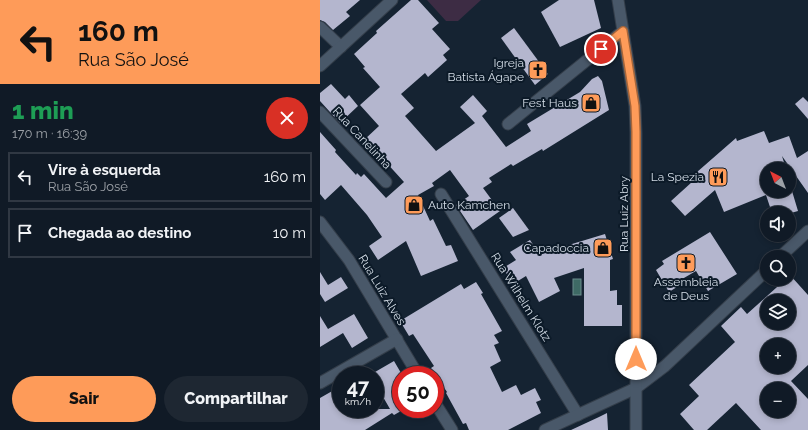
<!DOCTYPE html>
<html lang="pt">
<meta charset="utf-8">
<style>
:root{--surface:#101a26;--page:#1e2732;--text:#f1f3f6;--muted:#9ca1a7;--line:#303843;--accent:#fe9b59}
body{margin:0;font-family:Raleway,sans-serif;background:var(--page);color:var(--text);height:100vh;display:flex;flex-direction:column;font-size:15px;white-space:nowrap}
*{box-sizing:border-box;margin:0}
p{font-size:13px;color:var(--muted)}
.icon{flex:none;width:22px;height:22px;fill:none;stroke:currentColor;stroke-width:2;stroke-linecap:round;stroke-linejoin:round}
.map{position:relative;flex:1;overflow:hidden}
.panel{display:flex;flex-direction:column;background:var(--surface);width:320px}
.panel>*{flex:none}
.guide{background:#fe9b59;color:#111;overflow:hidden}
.needle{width:26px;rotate:318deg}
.buttons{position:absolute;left:440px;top:162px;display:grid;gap:8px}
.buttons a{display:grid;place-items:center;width:36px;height:36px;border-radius:50%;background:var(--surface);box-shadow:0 2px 6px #0003,0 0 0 1px var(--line);font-size:20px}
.speed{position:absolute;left:12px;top:366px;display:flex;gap:8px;font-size:20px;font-weight:700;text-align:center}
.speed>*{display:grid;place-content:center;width:52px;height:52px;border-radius:50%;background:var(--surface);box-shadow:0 2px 6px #0003,0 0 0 1px var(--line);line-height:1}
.speed small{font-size:10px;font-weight:400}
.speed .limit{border:6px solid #d22;background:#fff;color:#111}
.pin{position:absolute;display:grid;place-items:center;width:34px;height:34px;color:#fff;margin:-17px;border:2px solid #fff;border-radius:50%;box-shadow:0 1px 4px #0007}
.me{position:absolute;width:44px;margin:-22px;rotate:0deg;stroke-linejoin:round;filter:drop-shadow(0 0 3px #0008)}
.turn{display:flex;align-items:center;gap:14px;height:84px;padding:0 12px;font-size:18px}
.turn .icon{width:52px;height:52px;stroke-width:2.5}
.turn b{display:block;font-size:28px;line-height:34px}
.round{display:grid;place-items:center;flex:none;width:42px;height:42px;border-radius:21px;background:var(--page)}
.summary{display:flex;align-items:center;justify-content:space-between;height:68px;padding:0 12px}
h1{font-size:24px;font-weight:800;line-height:30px;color:#1e9e55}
.button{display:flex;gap:8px;margin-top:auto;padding:8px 12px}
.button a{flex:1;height:46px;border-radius:24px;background:var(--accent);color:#111;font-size:16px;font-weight:800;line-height:46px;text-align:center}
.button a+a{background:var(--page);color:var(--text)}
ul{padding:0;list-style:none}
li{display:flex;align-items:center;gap:12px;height:50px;margin:0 8px 6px;padding:0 4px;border:2px solid var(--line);border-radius:0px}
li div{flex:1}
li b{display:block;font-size:15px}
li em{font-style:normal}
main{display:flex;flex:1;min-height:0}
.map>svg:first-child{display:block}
.green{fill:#3d2c44}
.water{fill:#3e6a65;stroke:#6b8c8c}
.building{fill:#b4b6ce;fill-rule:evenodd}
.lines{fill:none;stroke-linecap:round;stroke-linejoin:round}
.minor-casing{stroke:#343e4a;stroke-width:13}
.tertiary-casing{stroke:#343e4a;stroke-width:13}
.secondary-casing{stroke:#343e4a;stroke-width:13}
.minor{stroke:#495869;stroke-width:11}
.tertiary{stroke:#495869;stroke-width:11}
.secondary{stroke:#495869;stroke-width:11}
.route-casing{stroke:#a5653a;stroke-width:10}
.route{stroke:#fe9b59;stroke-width:7}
.labels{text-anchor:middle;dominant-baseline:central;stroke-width:4;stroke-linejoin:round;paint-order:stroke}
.poi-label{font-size:12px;fill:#d4dde7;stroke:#0c1a28;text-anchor:end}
.street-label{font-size:12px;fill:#d4dde7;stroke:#0c1a28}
</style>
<main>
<section class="panel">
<div class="guide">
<div class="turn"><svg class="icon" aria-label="left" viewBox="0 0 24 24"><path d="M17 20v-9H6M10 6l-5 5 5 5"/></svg><div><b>160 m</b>Rua São José</div></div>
</div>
<div class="summary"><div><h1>1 min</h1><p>170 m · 16:39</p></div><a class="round" style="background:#d93025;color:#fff"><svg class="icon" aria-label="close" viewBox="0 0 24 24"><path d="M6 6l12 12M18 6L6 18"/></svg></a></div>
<ul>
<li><svg class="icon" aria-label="left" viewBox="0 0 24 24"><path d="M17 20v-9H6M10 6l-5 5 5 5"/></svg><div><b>Vire à esquerda</b><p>Rua São José</p></div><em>160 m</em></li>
<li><svg class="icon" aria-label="arrive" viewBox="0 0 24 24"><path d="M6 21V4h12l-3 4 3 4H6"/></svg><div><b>Chegada ao destino</b></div><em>10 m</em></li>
</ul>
<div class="button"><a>Sair</a><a>Compartilhar</a></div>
</section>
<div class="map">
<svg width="488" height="430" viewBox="0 0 488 430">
<rect width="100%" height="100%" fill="#152332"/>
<polygon class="green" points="107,0 161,0 138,21 126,21"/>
<rect class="water" x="253" y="279" width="8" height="16"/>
<g class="building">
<polygon points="0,0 40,0 26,12 30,16 13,30 5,22 0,20"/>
<polygon points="91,0 98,0 119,23 112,29 130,49 123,55 127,60 108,77 105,73 81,94 94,108 85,116 116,151 155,123 140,107 153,95 167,111 162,116 186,147 211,131 207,124 260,92 272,79 278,76 282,81 289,110 223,151 222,149 193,166 191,164 169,178 172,182 163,188 180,211 153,230 136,205 149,196 130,170 112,183 114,186 98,195 110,221 113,219 126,246 131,245 138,261 101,276 86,241 58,260 49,246 62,237 47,215 21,185 5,200 0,194 0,132 16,150 15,152 36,175 37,173 41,177 44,174 66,198 84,182 54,149 52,150 44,140 59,126 40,105 60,87 43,68 45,67 34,54 57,33 56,31"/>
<polygon points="239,0 274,0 281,28 240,47 221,12"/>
<polygon points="194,28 228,74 215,85 181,38"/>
<polygon points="11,84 25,99 29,95 38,106 20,123 0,101 0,93"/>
<polygon points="483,97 488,102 488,119 475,104"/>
<polygon points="444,131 449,143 469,136 477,158 488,151 488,193 462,156 466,169 447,169 447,191 472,191 478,211 471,213 452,213 446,195 404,212 395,190 365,216 351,201 372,182 369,179 416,138 417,141"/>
<polygon points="193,208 209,230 193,237 179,218"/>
<polygon points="390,232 417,274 388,291 376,271 357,282 360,285 349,292 336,270 344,264 342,261"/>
<polygon points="285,234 293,259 290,260 290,291 297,290 297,305 302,305 302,326 264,326 264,268 234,278 240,291 219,302 206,276 193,284 183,268 196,260 190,252 210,240 219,254"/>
<polygon points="0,272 8,285 21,277 28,288 5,302 0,294"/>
<path d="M 470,275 L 488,295 L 488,365 L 471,381 L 488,399 L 488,430 L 441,430 L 416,403 L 387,430 L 374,430 L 360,414 L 379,396 L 369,385 L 415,342 L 401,326 L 421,307 L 427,314 L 466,279 L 469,279 ZM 447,301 L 469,301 L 469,323 L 447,323 ZM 447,345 L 469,345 L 469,367 L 447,367 ZM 447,389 L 469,389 L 469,411 L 447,411 Z"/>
<polygon points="156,282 163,293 161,294 182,331 174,335 179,343 174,345 181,361 170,367 182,392 196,385 201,395 215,388 221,400 216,402 221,413 188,430 149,430 146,423 143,424 126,393 127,392 111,368 114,366 93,334 89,336 80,321 141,284 144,289"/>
<polygon points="34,314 48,338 32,348 23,333 0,347 0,316 8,329"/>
<polygon points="74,361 81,373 81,411 74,415 72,413 45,430 0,430 0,398 21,386 21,409 70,409 55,383 55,372"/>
<polygon points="287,413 288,430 251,430 279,417"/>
</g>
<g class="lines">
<g class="minor-casing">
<g id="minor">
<polyline points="0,27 21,47"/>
<polyline points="0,66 72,0"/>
<polyline points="0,112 66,182"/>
<polyline points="188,124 303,31"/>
<polyline points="121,194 258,415"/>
<polyline points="0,222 29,260 98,375"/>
<polyline points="460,257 488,231"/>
<polyline points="0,383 77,339"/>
<polyline points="316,388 345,366 447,270"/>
<polyline points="115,403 132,430"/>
</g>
</g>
<g class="tertiary-casing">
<polyline id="tertiary" points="225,430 316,388"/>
</g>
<g class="secondary-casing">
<polyline id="secondary" points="298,0 315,106 316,133 316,430"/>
</g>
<use href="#minor" class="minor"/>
<use href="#tertiary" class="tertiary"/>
<use href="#secondary" class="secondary"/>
</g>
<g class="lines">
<g class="route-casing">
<polyline id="route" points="281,49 303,31 315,106 316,132 316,359"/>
</g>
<use href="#route" class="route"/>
</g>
<defs>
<g id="church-square" transform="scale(1)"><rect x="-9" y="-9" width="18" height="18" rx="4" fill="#fe9b59" stroke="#0c1a28"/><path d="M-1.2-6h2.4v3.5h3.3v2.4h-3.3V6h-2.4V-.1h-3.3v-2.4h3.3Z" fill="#111"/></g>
<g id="shop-square" transform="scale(1)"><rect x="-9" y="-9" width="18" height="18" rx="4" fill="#fe9b59" stroke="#0c1a28"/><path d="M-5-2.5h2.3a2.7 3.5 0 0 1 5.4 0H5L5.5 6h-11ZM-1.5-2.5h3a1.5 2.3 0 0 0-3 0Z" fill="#111"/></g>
<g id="restaurant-square" transform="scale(1)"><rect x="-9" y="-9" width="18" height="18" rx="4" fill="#fe9b59" stroke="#0c1a28"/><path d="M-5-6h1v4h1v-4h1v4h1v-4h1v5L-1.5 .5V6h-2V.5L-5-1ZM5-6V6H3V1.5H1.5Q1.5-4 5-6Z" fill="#111"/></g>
</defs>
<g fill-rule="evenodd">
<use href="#church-square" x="218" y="70"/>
<use href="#shop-square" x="271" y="103"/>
<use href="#restaurant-square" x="398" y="177"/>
<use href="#shop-square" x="94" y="205"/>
<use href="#shop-square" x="283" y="248"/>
<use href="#church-square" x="366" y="263"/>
</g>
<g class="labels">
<g class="poi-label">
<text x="204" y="63">Igreja<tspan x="204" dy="14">Batista Ágape</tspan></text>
<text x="257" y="103">Fest Haus</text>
<text x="384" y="177">La Spezia</text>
<text x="108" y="205" text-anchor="start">Auto Kamchen</text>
<text x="269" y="248">Capadoccia</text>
<text x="366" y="282" text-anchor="middle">Assembleia<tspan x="366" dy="14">de Deus</tspan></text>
</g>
<g class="street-label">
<text transform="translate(42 138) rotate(47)">Rua Canelinha</text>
<text transform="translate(304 214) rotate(-90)">Rua Luiz Abry</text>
<text transform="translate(62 290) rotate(59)">Rua Luiz Alves</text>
<text transform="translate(201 297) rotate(58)">Rua Wilhelm Klotz</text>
</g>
</g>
</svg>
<div class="buttons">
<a><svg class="needle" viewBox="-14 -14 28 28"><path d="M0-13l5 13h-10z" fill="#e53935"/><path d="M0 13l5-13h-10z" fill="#9ca1a7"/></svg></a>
<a><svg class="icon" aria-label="sound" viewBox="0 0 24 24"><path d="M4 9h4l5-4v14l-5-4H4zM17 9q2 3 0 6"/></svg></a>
<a><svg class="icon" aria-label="search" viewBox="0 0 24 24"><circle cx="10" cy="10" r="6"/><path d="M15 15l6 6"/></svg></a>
<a><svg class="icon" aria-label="layers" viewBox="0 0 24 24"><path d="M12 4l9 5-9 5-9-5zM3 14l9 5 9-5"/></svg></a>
<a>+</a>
<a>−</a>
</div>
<div class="speed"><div>47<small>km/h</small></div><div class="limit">50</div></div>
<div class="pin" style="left:281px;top:49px;background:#d93025"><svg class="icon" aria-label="arrive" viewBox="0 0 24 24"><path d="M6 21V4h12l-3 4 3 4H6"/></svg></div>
<svg class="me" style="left:316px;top:359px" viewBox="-20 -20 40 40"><circle r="19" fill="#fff"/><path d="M0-13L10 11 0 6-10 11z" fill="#fe9b59"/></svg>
</div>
</main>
